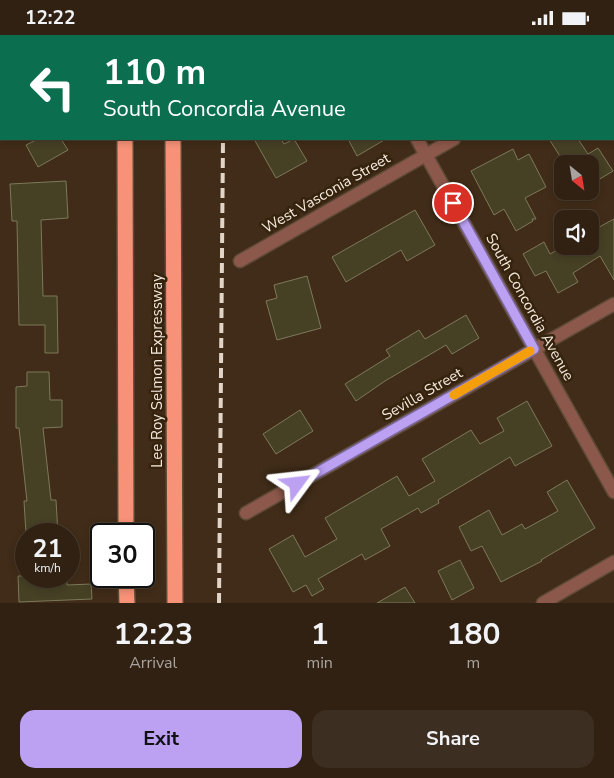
<!DOCTYPE html>
<style>
:root{--surface:#302112;--page:#3c2e20;--text:#f1f3f6;--muted:#a8a39f;--line:#4b3e32;--accent:#bca0f2}
body{margin:0;font-family:"Nunito Sans",sans-serif;background:var(--page);color:var(--text);height:100vh;display:flex;flex-direction:column;font-size:19px;white-space:nowrap}
*{box-sizing:border-box;margin:0}
p{font-size:16px;color:var(--muted)}
.icon{flex:none;width:28px;height:28px;fill:none;stroke:currentColor;stroke-width:2;stroke-linecap:round;stroke-linejoin:round}
.map{position:relative;height:568px;overflow:hidden}
.sheet{display:flex;flex-direction:column;background:var(--surface);flex:1}
.sheet>*{flex:none}
.banner{position:absolute;left:0px;top:0px;width:615px;height:105px;box-shadow:0 2px 8px #0003,0 0 0 1px var(--line);background:#0b6e4f;color:#fff;overflow:hidden}
.needle{width:32px;rotate:150deg}
.fabs{position:absolute;left:554px;top:120px;display:grid;gap:10px}
.fabs a{display:grid;place-items:center;width:45px;height:45px;border-radius:10px;background:var(--surface);box-shadow:0 2px 8px #0003,0 0 0 1px var(--line);font-size:25px}
.speed{position:absolute;left:15px;top:488px;display:flex;gap:10px;font-size:25px;font-weight:700;text-align:center}
.speed>*{display:grid;place-content:center;width:65px;height:65px;border-radius:50%;background:var(--surface);box-shadow:0 2px 8px #0003,0 0 0 1px var(--line);line-height:1}
.speed small{font-size:12px;font-weight:400}
.speed .limit{border:2px solid #111;border-radius:8px;background:#fff;color:#111}
.pin{position:absolute;display:grid;place-items:center;width:42px;height:42px;color:#fff;margin:-21px;border:2px solid #fff;border-radius:50%;box-shadow:0 1px 5px #0007}
.me{position:absolute;width:55px;margin:-28px;rotate:60deg;stroke-linejoin:round;filter:drop-shadow(0 0 4px #0008)}
.turn{display:flex;align-items:center;gap:18px;height:105px;padding:0 20px;font-size:22px}
.turn .icon{width:65px;height:65px;stroke-width:2.5}
.turn b{display:block;font-size:35px;line-height:42px}
.eta{display:flex;justify-content:space-evenly;align-items:center;height:85px;text-align:center}
.eta b{font-size:30px;font-weight:700;line-height:35px}
.button{display:flex;gap:10px;margin-top:auto;padding:10px 20px}
.button a{flex:1;height:58px;border-radius:15px;background:var(--accent);color:#111;font-size:20px;font-weight:700;line-height:58px;text-align:center}
.button a+a{background:var(--page);color:var(--text)}
.status{display:flex;justify-content:space-between;align-items:center;height:35px;padding:0 25px;background:var(--surface);direction:ltr}
.status svg{height:14px;fill:currentColor}
.map>svg:first-child{display:block}
.building{fill:#464125;stroke:#7e795b}
.lines{fill:none;stroke-linecap:round;stroke-linejoin:round}
.street-casing{stroke:#5d4a37;stroke-width:15}
.secondary-casing{stroke:#5d4a37;stroke-width:15}
.highway-casing{stroke:#5d4a37;stroke-width:18}
.street{stroke:#8c584b;stroke-width:12}
.secondary{stroke:#bd6c57;stroke-width:12}
.highway{stroke:#f79278;stroke-width:15}
.rail{stroke:#e2d5c7;stroke-width:4;stroke-dasharray:10 5;stroke-linecap:butt}
.route-casing{stroke:#7a689d;stroke-width:12}
.route{stroke:#bca0f2;stroke-width:9}
.slow{stroke:#f59e0b;stroke-width:9}
.labels{text-anchor:middle;dominant-baseline:central;stroke-width:5;stroke-linejoin:round;paint-order:stroke}
.street-label{font-size:15px;fill:#f5e9dc;stroke:#35230e}
</style>
<div class="status"><b>12:22</b><svg viewBox="0 0 49 12"><path d="M0 12V9h3v3zM5 12V6h3v6zM10 12V3h3v9zM15 12V0h3v12zM26 1h20v11H26zM47 4h2v5h-2z"/></svg></div>
<div class="map">
<svg width="614" height="568" viewBox="0 0 614 568">
<rect width="100%" height="100%" fill="#402c18"/>
<g class="building">
<polygon points="38,104 61,104 68,115 38,132 26,110"/>
<polygon points="254,104 281,104 284,109 294,104 307,126 276,143"/>
<polygon points="348,104 386,104 357,121"/>
<polygon points="549,104 578,104 588,119 598,113 613,136 590,150 590,129 565,129"/>
<polygon points="513,114 518,125 529,119 546,152 525,163 536,184 532,184 533,186 516,196 504,174 494,180 471,136"/>
<polygon points="66,146 68,183 41,185 43,261 57,261 58,318 45,318 45,290 19,290 17,186 12,186 10,149"/>
<polygon points="415,175 435,210 407,226 401,215 346,247 332,222"/>
<polygon points="614,184 614,245 600,221 573,238 578,247 558,258 546,236 535,241 523,219 544,207 550,219 565,211 590,211 590,197"/>
<polygon points="307,241 321,293 277,305 266,266 277,263 274,250"/>
<polygon points="466,280 479,303 452,319 446,310 385,346 356,366 345,349 390,321 386,315 419,295 425,304"/>
<polygon points="27,337 49,337 50,365 62,365 62,392 43,393 51,465 56,465 58,499 26,499 24,466 27,466 19,393 16,393 16,352 27,351"/>
<polygon points="527,366 552,411 515,431 510,422 438,465 439,468 421,478 418,473 381,494 390,511 365,525 362,519 318,544 324,554 312,561 306,550 293,557 269,514 293,500 305,522 337,504 325,483 397,441 409,461 435,446 422,424 471,395 480,409 504,396 497,383"/>
<polygon points="300,375 313,396 276,419 263,399"/>
<polygon points="567,445 595,493 541,525 542,526 501,547 482,511 471,516 459,492 489,475 502,500 522,489 525,494 558,476 547,457"/>
<polygon points="460,525 474,553 452,565 438,536"/>
<polygon points="18,541 67,541 67,550 91,549 92,564 19,567"/>
<polygon points="405,552 415,568 377,568"/>
</g>
<g class="lines">
<g class="street-casing">
<g id="street">
<polyline points="359,0 360,1"/>
<polyline points="417,104 614,457"/>
<polyline points="240,226 454,104"/>
<polyline points="246,478 614,269"/>
<polyline points="543,568 614,527"/>
</g>
</g>
<g class="secondary-casing">
<g id="secondary">
<polyline points="78,1 80,0"/>
<polyline points="0,45 1,44"/>
<polyline points="0,76 1,75"/>
</g>
</g>
<g class="highway-casing">
<g id="highway">
<polyline points="124,0 124,1"/>
<polyline points="173,0 173,1"/>
<polyline points="190,1 190,0"/>
<polyline points="125,104 126,499"/>
<polyline points="173,104 175,568"/>
<polyline points="126,541 127,568"/>
</g>
</g>
<use href="#street" class="street"/>
<use href="#secondary" class="secondary"/>
<use href="#highway" class="highway"/>
<g class="rail">
<polyline points="224,1 224,0"/>
<polyline points="219,568 223,104"/>
</g>
</g>
<g class="lines">
<g class="route-casing">
<polyline id="route" points="297,449 534,314 453,168"/>
</g>
<use href="#route" class="route"/>
<polyline class="slow" points="454,360 530,316"/>
</g>
<g class="labels">
<g class="street-label">
<text transform="translate(326 158) rotate(-30)">West Vasconia Street</text>
<text transform="translate(530 272) rotate(61)">South Concordia Avenue</text>
<text transform="translate(157 336) rotate(-90)">Lee Roy Selmon Expressway</text>
<text transform="translate(422 359) rotate(-30)">Sevilla Street</text>
</g>
</g>
</svg>
<div class="fabs">
<a><svg class="needle" viewBox="-14 -14 28 28"><path d="M0-13l5 13h-10z" fill="#e53935"/><path d="M0 13l5-13h-10z" fill="#a8a39f"/></svg></a>
<a><svg class="icon" aria-label="sound" viewBox="0 0 24 24"><path d="M4 9h4l5-4v14l-5-4H4zM17 9q2 3 0 6"/></svg></a>
</div>
<div class="speed"><div>21<small>km/h</small></div><div class="limit">30</div></div>
<div class="pin" style="left:453px;top:168px;background:#d93025"><svg class="icon" aria-label="arrive" viewBox="0 0 24 24"><path d="M6 21V4h12l-3 4 3 4H6"/></svg></div>
<svg class="me" style="left:297px;top:449px" viewBox="-20 -20 40 40"><path d="M0-17L14 15 0 8-14 15z" fill="#bca0f2" stroke="#fff" stroke-width="4"/></svg>
<div class="banner">
<div class="turn"><svg class="icon" aria-label="left" viewBox="0 0 24 24"><path d="M17 20v-9H6M10 6l-5 5 5 5"/></svg><div><b>110 m</b>South Concordia Avenue</div></div>
</div>
</div>
<section class="sheet">
<div class="eta">
<div><b>12:23</b><p>Arrival</p></div>
<div><b>1</b><p>min</p></div>
<div><b>180</b><p>m</p></div>
</div>
<div class="button"><a>Exit</a><a>Share</a></div>
</section>
